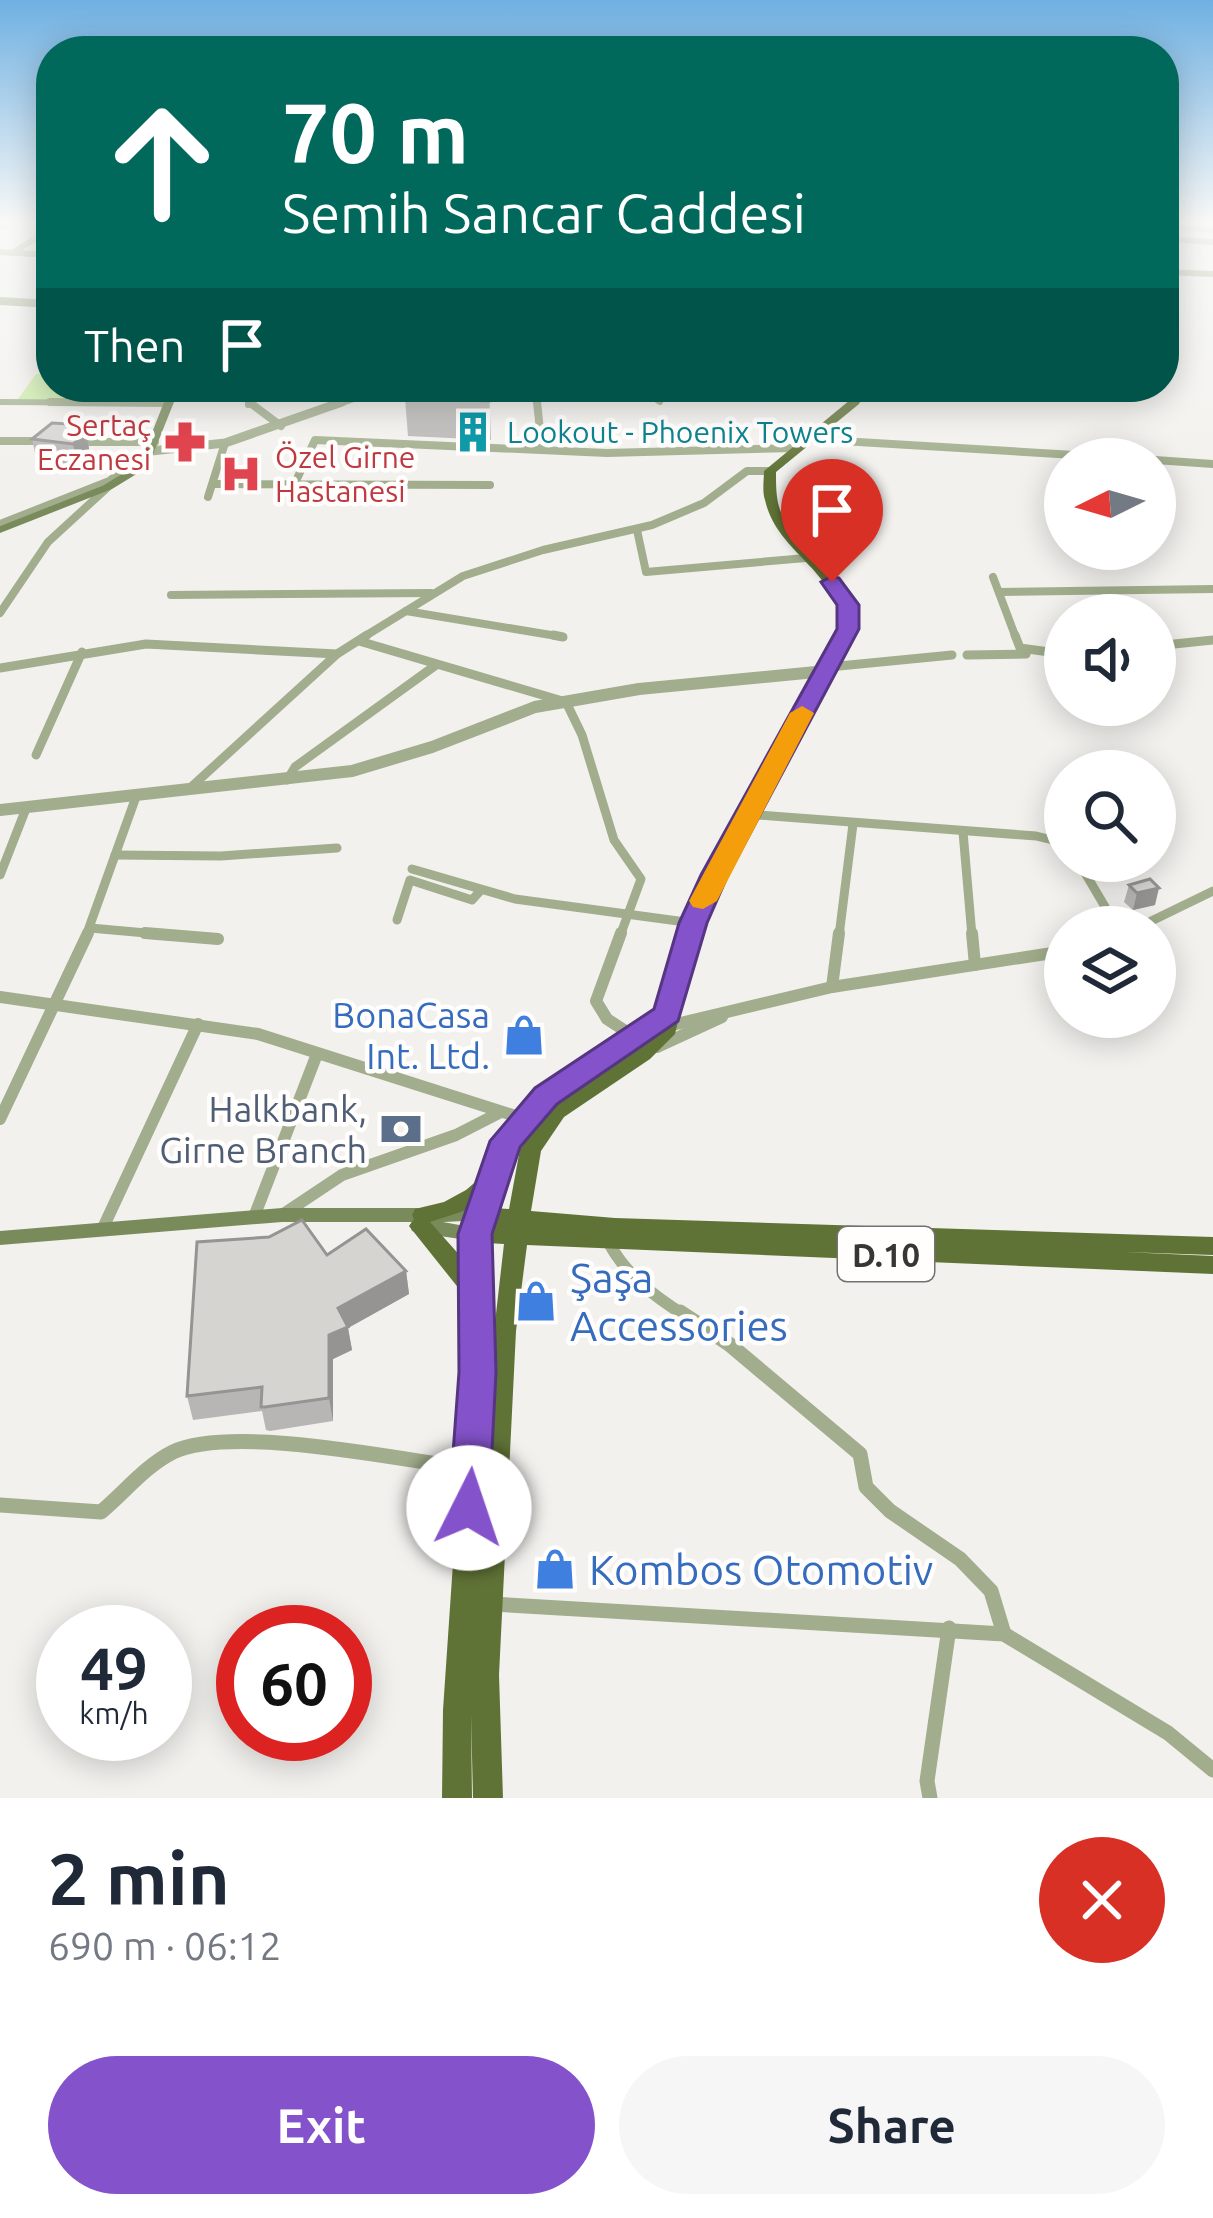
<!DOCTYPE html>
<meta charset="utf-8">
<style>
:root{--surface:#fff;--page:#f6f6f7;--text:#1f2937;--muted:#747a83;--accent:#8452ca}
body{margin:0;font-family:Ubuntu,sans-serif;background:var(--page);color:var(--text);height:100vh;display:flex;flex-direction:column;font-size:45px;white-space:nowrap}
*{box-sizing:border-box;margin:0}
p{font-size:39px;color:var(--muted)}
.icon{flex:none;width:66px;height:66px;fill:none;stroke:currentColor;stroke-width:2;stroke-linecap:round;stroke-linejoin:round}
.map{position:relative;height:1798px;overflow:hidden}
.panel{display:flex;flex-direction:column;background:var(--surface);flex:1}
.panel>*{flex:none}
.hud{position:absolute;left:36px;top:36px;width:1143px;height:366px;border-radius:48px;box-shadow:0 6px 30px #0003;background:#00695c;color:#fff;overflow:hidden}
.needle{width:78px;rotate:265deg}
.tools{position:absolute;left:1044px;top:438px;display:grid;gap:24px}
.tools a{display:grid;place-items:center;width:132px;height:132px;border-radius:50%;background:var(--surface);box-shadow:0 6px 30px #0003;font-size:60px}
.speed{position:absolute;left:36px;top:1605px;display:flex;gap:24px;font-size:60px;font-weight:700;text-align:center}
.speed>*{display:grid;place-content:center;width:156px;height:156px;border-radius:50%;background:var(--surface);box-shadow:0 6px 30px #0003;line-height:1}
.speed small{font-size:30px;font-weight:400}
.speed .limit{border:18px solid #d22;background:#fff;color:#111}
.pin{position:absolute;display:grid;place-items:center;width:102px;height:102px;color:#fff;margin:-123px -51px;border-radius:50% 50% 50% 0;rotate:-45deg;box-shadow:0 0 12px #0007}
.pin .icon{rotate:45deg}
.me{position:absolute;width:132px;margin:-66px;rotate:4deg;stroke-linejoin:round;filter:drop-shadow(0 0 9px #0008)}
.turn{display:flex;align-items:center;gap:42px;height:252px;padding:0 48px;font-size:54px}
.turn .icon{width:156px;height:156px;stroke-width:2.5}
.turn b{display:block;font-size:84px;line-height:102px}
.then{display:flex;align-items:center;height:114px;padding:0 48px;background:#0003;gap:24px;font-size:45px}
.round{display:grid;place-items:center;flex:none;width:126px;height:126px;border-radius:63px;background:var(--page)}
.head{display:flex;align-items:center;justify-content:space-between;height:204px;padding:0 48px}
h1{font-size:72px;font-weight:700;line-height:90px}
.action{display:flex;gap:24px;margin-top:auto;padding:24px 48px}
.action a{flex:1;height:138px;border-radius:72px;background:var(--accent);color:#fff;font-size:48px;font-weight:700;line-height:138px;text-align:center}
.action a+a{background:var(--page);color:var(--text)}
.map>svg:first-child{display:block}
.green{fill:#cbeca5}
.lines{fill:none;stroke-linecap:round;stroke-linejoin:round}
.pedestrian{stroke:#a1ad8c;stroke-width:6}
.minor-far4{stroke:#a1ad8c;stroke-width:6}
.minor-far3{stroke:#a1ad8c;stroke-width:8}
.minor-far2{stroke:#a1ad8c;stroke-width:9}
.minor-far1{stroke:#a1ad8c;stroke-width:12}
.minor{stroke:#a1ad8c;stroke-width:15}
.tertiary-far2{stroke:#a1ad8c;stroke-width:8}
.tertiary-far1{stroke:#a1ad8c;stroke-width:9}
.tertiary{stroke:#a1ad8c;stroke-width:12}
.secondary{fill:#7a8b5b;fill-rule:evenodd}
.primary{fill:#607336;fill-rule:evenodd}
.wall{fill:#b8b6b4}
.shaded-wall{fill:#969492}
.building{fill:#d6d4d1;stroke:#969492;stroke-width:3}
.route{fill:#8452ca;stroke:#563583;stroke-width:3}
.slow{fill:#f59e0b}
.labels{text-anchor:middle;dominant-baseline:central;stroke-width:9;stroke-linejoin:round;paint-order:stroke}
.far-health-label{font-size:30px;fill:#be3a42;stroke:#fffefd;text-anchor:end}
.far-culture-label{font-size:30px;fill:#0d838f;stroke:#fffefd;text-anchor:start}
.shield{fill:#fffefd;stroke:#737271;stroke-width:3}
.shield-label{font-size:33px;font-weight:bold;fill:#373635}
.shop-label{font-size:36px;fill:#366cbe;stroke:#fffefd;text-anchor:end}
.service-label{font-size:36px;fill:#4e5e75;stroke:#fffefd;text-anchor:end}
.near-shop-label{font-size:42px;fill:#366cbe;stroke:#fffefd;text-anchor:start}
</style>
<div class="map">
<svg width="1213" height="1798" viewBox="0 0 1213 1798">
<rect width="100%" height="100%" fill="#f2f1ee"/>
<polygon class="green" points="36,374 51,374 51,387 160,387 154,399 18,399"/>
<g class="lines">
<polyline class="pedestrian" points="0,523 109,480 134,461"/>
<g class="minor-far4">
<polyline points="0,226 22,221"/>
<polyline points="1164,226 1213,230"/>
<polyline points="1164,239 1213,242"/>
<polyline points="0,252 51,255"/>
<polyline points="12,253 49,230"/>
<polyline points="1164,272 1213,274"/>
<polyline points="638,387 660,402"/>
<polyline points="0,402 168,403"/>
<polyline points="248,405 250,392"/>
</g>
<g class="minor-far3">
<polyline points="50,402 168,403"/>
<polyline points="249,402 281,426"/>
<polyline points="537,402 542,449"/>
<polyline points="808,439 1141,459"/>
<polyline points="0,441 45,441"/>
<polyline points="75,442 155,442"/>
<polyline points="1155,460 1213,464"/>
<polyline points="295,483 315,440 607,453 794,448"/>
<polyline points="213,484 490,485"/>
<polyline points="208,497 225,443"/>
<polyline points="637,530 646,572 806,558"/>
<polyline points="993,577 1016,638"/>
<polyline points="999,592 1213,589"/>
<polyline points="171,595 431,593"/>
<polyline points="406,611 563,637"/>
<polyline points="0,613 48,542 108,487"/>
<polyline points="362,638 463,576 543,550 652,525 704,503 747,471 770,471"/>
</g>
<g class="minor-far2">
<polyline points="553,635 563,637"/>
<polyline points="1015,635 1020,648 1057,653"/>
<polyline points="359,641 566,702 582,735 614,840 641,879 620,936"/>
<polyline points="1155,646 1213,640"/>
<polyline points="967,655 1026,654"/>
<polyline points="829,667 952,655"/>
<polyline points="0,668 146,644 337,654"/>
<polyline points="36,755 82,652"/>
<polyline points="287,780 295,767 436,665"/>
<polyline points="189,789 337,654 367,635"/>
<polyline points="746,814 1036,836 1065,843"/>
<polyline points="963,832 972,936"/>
<polyline points="115,855 221,856 337,848"/>
<polyline points="1078,861 1117,927"/>
<polyline points="412,869 515,899 693,923"/>
<polyline points="0,875 27,806"/>
<polyline points="397,920 410,880 472,900 481,890"/>
<polyline points="1139,927 1213,891"/>
<polyline points="90,928 180,936"/>
<polyline points="86,936 137,794"/>
<polyline points="839,936 853,824"/>
</g>
<g class="minor-far1">
<polyline points="145,933 218,939"/>
<polyline points="621,933 596,1001 607,1019 636,1038"/>
<polyline points="972,933 975,965"/>
<polyline points="832,987 839,933"/>
<polyline points="0,997 258,1034 522,1118"/>
<polyline points="668,1026 832,987 1065,951"/>
<polyline points="657,1047 722,1017"/>
<polyline points="0,1119 88,933"/>
<polyline points="282,1215 342,1175 456,1135 499,1113"/>
<polyline points="254,1217 317,1054"/>
<polyline points="102,1230 198,1024"/>
<path d="M 609,1243 C 626,1275 654,1296 684,1315"/>
</g>
<g class="minor">
<polyline points="680,1312 729,1344 860,1454 866,1487 890,1511 960,1559 991,1591 1004,1634"/>
<path d="M 0,1505 L 101,1512 C 125,1492 145,1466 173,1452 C 233,1424 402,1460 471,1469"/>
<polyline points="491,1604 1004,1634 1168,1733 1213,1770"/>
<polyline points="930,1798 927,1781 949,1628"/>
</g>
<g class="tertiary-far2">
<polyline points="0,301 51,304"/>
<polyline points="333,405 386,387"/>
</g>
<polyline class="tertiary-far1" points="151,451 225,443 342,402"/>
<polyline class="tertiary" points="0,810 352,771 432,747 535,707 639,689 826,671"/>
<g class="secondary">
<polygon points="170,387 180,387 148,467 112,489 0,533 0,526 104,485 140,463"/>
<polygon points="282,1208 479,1208 486,1210 488,1215 486,1220 443,1222 481,1229 483,1234 481,1239 474,1241 419,1233 412,1231 410,1226 412,1222 282,1222 0,1245 0,1231"/>
</g>
<path class="primary" d="M 856,387 L 894,387 L 888,390 L 866,390 L 859,404 L 776,472 C 776,489 776,504 784,519 C 807,562 851,574 855,629 L 724,875 L 702,923 L 675,1034 L 650,1059 L 564,1117 L 541,1151 L 531,1211 L 615,1218 L 1213,1237 L 1213,1255 L 1124,1252 L 1213,1256 L 1213,1274 L 527,1245 L 516,1331 L 499,1675 L 503,1798 L 473,1798 L 471,1714 L 472,1798 L 442,1798 L 443,1710 L 466,1372 L 464,1295 L 409,1226 L 414,1219 L 412,1215 L 415,1209 L 444,1202 L 466,1190 L 480,1178 L 496,1144 L 515,1116 L 537,1094 L 662,1009 L 684,923 L 706,875 L 841,629 C 837,568 777,554 765,500 C 762,491 764,480 764,471 L 850,400 ZM 650,1036 L 636,1049 L 552,1105 ZM 548,1109 L 520,1149 L 509,1209 L 492,1208 C 503,1169 520,1138 548,1109 ZM 470,1209 L 463,1234 L 463,1259 L 430,1222 ZM 486,1243 L 504,1244 L 490,1366 Z"/>
</g>
<g class="wall">
<polygon points="262,387 286,387 284,391 264,391"/>
<polygon points="301,387 354,387 316,401 302,396"/>
<polygon points="489,387 491,440 408,436 405,398"/>
<polygon points="85,425 91,461 79,471 38,466 32,439"/>
<polygon points="1129,885 1155,905 1133,910 1124,902"/>
<polygon points="327,1255 406,1271 409,1294 348,1328 352,1350 333,1359 333,1421 270,1431 266,1430 262,1411 193,1420 187,1396"/>
</g>
<g class="shaded-wall">
<polygon points="315,387 354,387 316,401"/>
<polygon points="85,425 91,461 79,471 73,444 77,433"/>
<polygon points="1159,888 1155,905 1133,910 1137,893"/>
<polygon points="406,1271 409,1294 348,1328 352,1350 333,1359 333,1421 329,1398 329,1335 338,1308"/>
</g>
<g class="building">
<polygon points="443,387 489,387 489,401 405,398 405,389"/>
<polygon points="52,423 85,425 77,433 86,434 73,444 32,439"/>
<polygon points="1150,879 1159,888 1137,893 1129,885"/>
<polygon points="302,1220 327,1255 366,1229 406,1271 338,1308 348,1327 329,1335 329,1398 265,1407 261,1407 262,1387 187,1396 197,1242 269,1237"/>
</g>
<linearGradient id="sky" x2="0" y2="1"><stop stop-color="#6fb0e2"/><stop offset="0.47" stop-color="#f9f9f7"/><stop offset="1" stop-color="#f9f9f7" stop-opacity="0"/></linearGradient>
<rect width="1213" height="473" fill="url(#sky)"/>
<polygon class="route" points="832,576 839,578 859,605 859,629 728,875 707,923 678,1021 557,1104 520,1147 492,1234 496,1372 489,1508 483,1521 469,1526 455,1521 449,1508 459,1372 458,1234 490,1141 535,1088 654,1009 679,923 701,875 837,629 837,605 821,582"/>
<polygon class="slow" points="802,706 814,713 717,901 703,909 693,907 689,901 790,713"/>
<defs>
<g id="building-bare" transform="scale(3.24)"><path d="M-4-6H4V6H1V3H-1V6H-4ZM-2.5-4.3h1.7v1.8h-1.7ZM.8-4.3h1.7v1.8H.8ZM-2.5-1h1.7V.8h-1.7ZM.8-1h1.7V.8H.8Z" fill="#0f9aa8" stroke="#fffefd" stroke-width="2.5" paint-order="stroke"/></g>
<g id="pharmacy-bare" transform="scale(3.24)"><path d="M-2-6h4v4h4v4h-4v4h-4v-4h-4v-4h4Z" fill="#e0444e" stroke="#fffefd" stroke-width="2.5" paint-order="stroke"/></g>
<g id="hospital-bare" transform="scale(3.24)"><path d="M-5-5h3v3.5h4V-5h3V5h-3V1.5h-4V5h-3Z" fill="#e0444e" stroke="#fffefd" stroke-width="2.5" paint-order="stroke"/></g>
<g id="shop-bare" transform="scale(3.24)"><path d="M-5-2.5h2.3a2.7 3.5 0 0 1 5.4 0H5L5.5 6h-11ZM-1.5-2.5h3a1.5 2.3 0 0 0-3 0Z" fill="#3f7fe0" stroke="#fffefd" stroke-width="2.5" paint-order="stroke"/></g>
<g id="bank-bare" transform="scale(3.24)"><path d="M-6-4H6V4H-6ZM0-2.3a2.3 2.3 0 1 0 0 4.6a2.3 2.3 0 1 0 0-4.6Z" fill="#5c6f8a" stroke="#fffefd" stroke-width="2.5" paint-order="stroke"/></g>
</defs>
<g fill-rule="evenodd">
<use href="#building-bare" x="473" y="432"/>
<use href="#pharmacy-bare" x="185" y="442"/>
<use href="#hospital-bare" x="241" y="474"/>
<use href="#shop-bare" x="524" y="1035"/>
<use href="#bank-bare" x="401" y="1129"/>
<use href="#shop-bare" x="536" y="1301"/>
<use href="#shop-bare" x="555" y="1569"/>
</g>
<g class="labels">
<g class="far-health-label">
<text x="151" y="425">Sertaç<tspan x="151" dy="34">Eczanesi</tspan></text>
<text x="275" y="457" text-anchor="start">Özel Girne<tspan x="275" dy="34">Hastanesi</tspan></text>
</g>
<g class="far-culture-label">
<text x="507" y="432">Lookout - Phoenix Towers</text>
</g>
<rect class="shield" x="838" y="1227" width="96" height="54" rx="9"/>
<g class="shield-label">
<text x="886" y="1254">D.10</text>
</g>
<g class="shop-label">
<text x="490" y="1014">BonaCasa<tspan x="490" dy="41">Int. Ltd.</tspan></text>
</g>
<g class="service-label">
<text x="367" y="1108">Halkbank,<tspan x="367" dy="41">Girne Branch</tspan></text>
</g>
<g class="near-shop-label">
<text x="570" y="1277">Şaşa<tspan x="570" dy="48">Accessories</tspan></text>
<text x="589" y="1569">Kombos Otomotiv</text>
</g>
</g>
</svg>
<div class="tools">
<a><svg class="needle" viewBox="-14 -14 28 28"><path d="M0-13l5 13h-10z" fill="#e53935"/><path d="M0 13l5-13h-10z" fill="#747a83"/></svg></a>
<a><svg class="icon" aria-label="sound" viewBox="0 0 24 24"><path d="M4 9h4l5-4v14l-5-4H4zM17 9q2 3 0 6"/></svg></a>
<a><svg class="icon" aria-label="search" viewBox="0 0 24 24"><circle cx="10" cy="10" r="6"/><path d="M15 15l6 6"/></svg></a>
<a><svg class="icon" aria-label="layers" viewBox="0 0 24 24"><path d="M12 4l9 5-9 5-9-5zM3 14l9 5 9-5"/></svg></a>
</div>
<div class="speed"><div>49<small>km/h</small></div><div class="limit">60</div></div>
<div class="pin" style="left:832px;top:582px;background:#d93025"><svg class="icon" aria-label="arrive" viewBox="0 0 24 24"><path d="M6 21V4h12l-3 4 3 4H6"/></svg></div>
<svg class="me" style="left:469px;top:1508px" viewBox="-20 -20 40 40"><circle r="19" fill="#fff"/><path d="M0-13L10 11 0 6-10 11z" fill="#8452ca"/></svg>
<div class="hud">
<div class="turn"><svg class="icon" aria-label="ahead" viewBox="0 0 24 24"><path d="M12 20V5M6 11l6-6 6 6"/></svg><div><b>70 m</b>Semih Sancar Caddesi</div></div>
<div class="then">Then<svg class="icon" aria-label="arrive" viewBox="0 0 24 24"><path d="M6 21V4h12l-3 4 3 4H6"/></svg></div>
</div>
</div>
<section class="panel">
<div class="head"><div><h1>2 min</h1><p>690 m · 06:12</p></div><a class="round" style="background:#d93025;color:#fff"><svg class="icon" aria-label="close" viewBox="0 0 24 24"><path d="M6 6l12 12M18 6L6 18"/></svg></a></div>
<div class="action"><a>Exit</a><a>Share</a></div>
</section>
